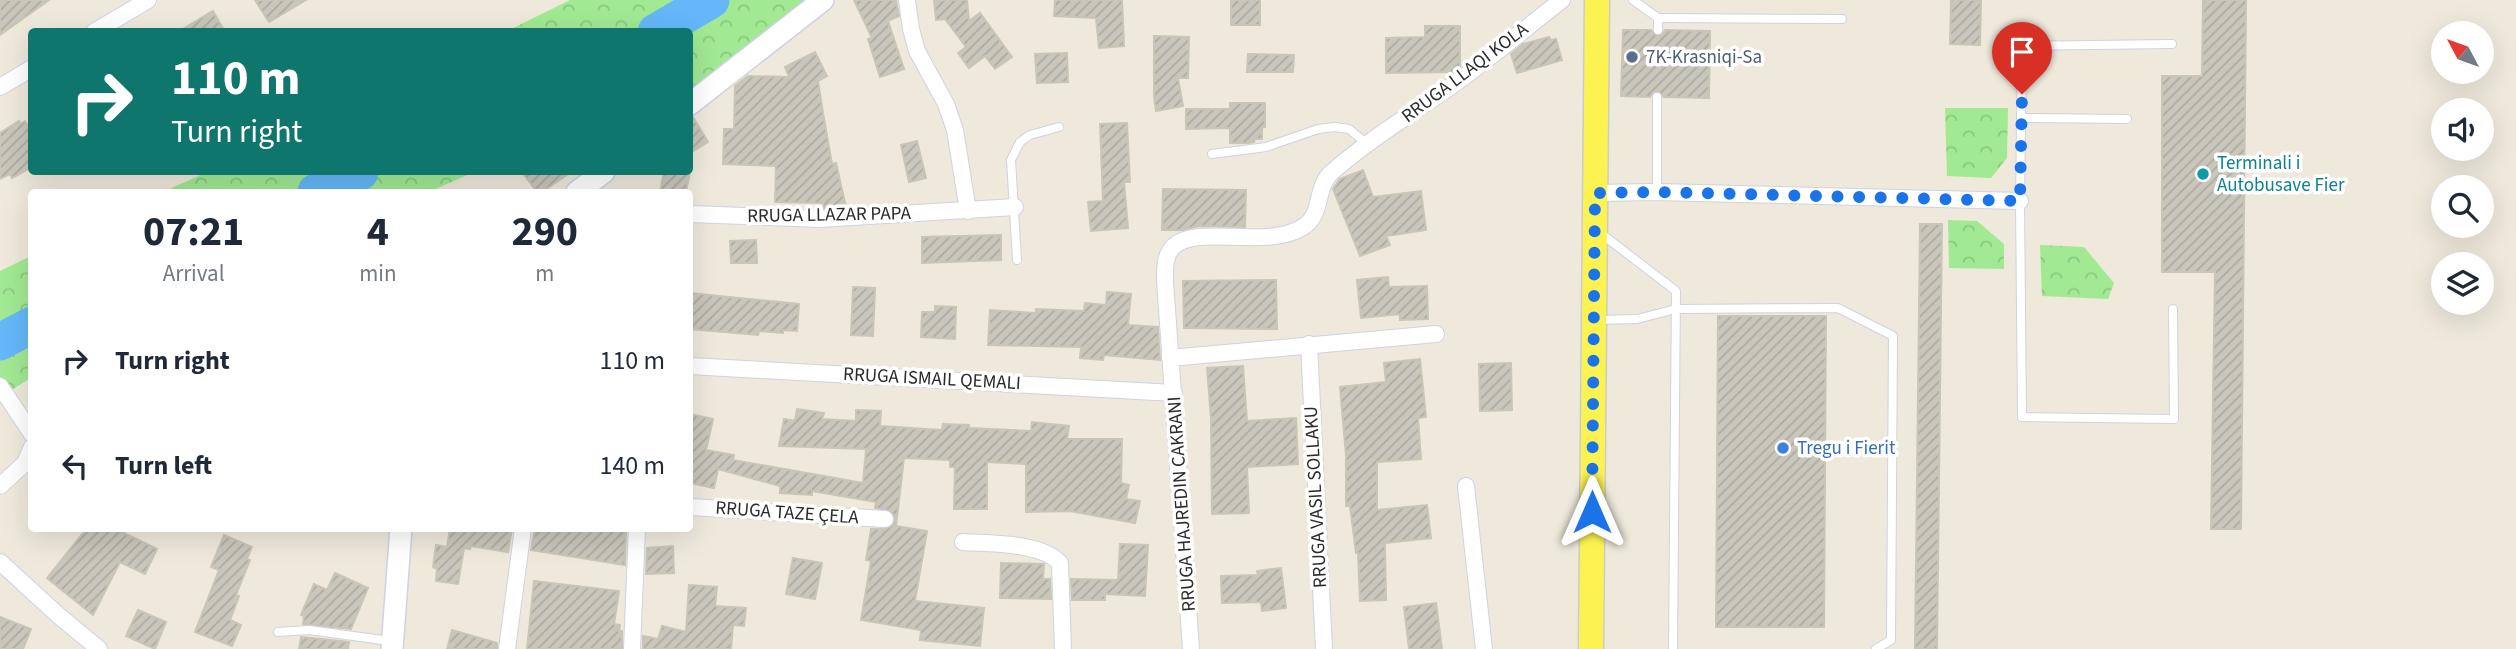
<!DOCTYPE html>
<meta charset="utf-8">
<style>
:root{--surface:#fff;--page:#f2f2f3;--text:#1f2937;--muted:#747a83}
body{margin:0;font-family:"Source Sans 3",sans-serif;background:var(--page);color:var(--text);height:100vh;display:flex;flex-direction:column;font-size:26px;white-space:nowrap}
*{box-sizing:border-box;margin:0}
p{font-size:23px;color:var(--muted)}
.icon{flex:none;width:38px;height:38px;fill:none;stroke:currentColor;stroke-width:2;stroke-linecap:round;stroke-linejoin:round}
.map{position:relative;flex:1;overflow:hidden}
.drawer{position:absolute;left:28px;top:189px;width:665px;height:343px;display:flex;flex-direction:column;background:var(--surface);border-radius:7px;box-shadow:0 7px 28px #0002}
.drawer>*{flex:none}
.guide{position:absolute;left:28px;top:28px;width:665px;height:147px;border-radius:7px;box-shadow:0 7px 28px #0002;background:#0f766e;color:#fff;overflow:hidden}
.needle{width:46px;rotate:311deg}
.fabs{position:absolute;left:2431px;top:21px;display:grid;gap:14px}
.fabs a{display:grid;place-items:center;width:63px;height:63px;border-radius:50%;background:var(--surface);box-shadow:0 7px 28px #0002;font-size:35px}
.pin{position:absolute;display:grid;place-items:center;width:60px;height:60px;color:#fff;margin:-72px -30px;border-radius:50% 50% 50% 0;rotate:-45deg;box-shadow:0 0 7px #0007}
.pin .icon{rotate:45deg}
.me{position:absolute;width:77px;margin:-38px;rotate:0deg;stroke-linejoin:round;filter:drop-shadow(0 0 5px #0008)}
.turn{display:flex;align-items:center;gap:24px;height:147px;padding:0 28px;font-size:32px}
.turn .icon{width:91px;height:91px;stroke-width:2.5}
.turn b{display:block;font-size:49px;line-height:60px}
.eta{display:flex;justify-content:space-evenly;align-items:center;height:119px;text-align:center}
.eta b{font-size:42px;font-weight:700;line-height:49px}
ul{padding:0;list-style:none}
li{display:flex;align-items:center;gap:21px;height:105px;padding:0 28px}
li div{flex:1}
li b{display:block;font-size:26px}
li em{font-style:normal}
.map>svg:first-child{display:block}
.park{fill:url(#park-crowns)}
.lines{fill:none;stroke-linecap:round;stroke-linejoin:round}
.river{stroke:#65b7f9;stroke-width:37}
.building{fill:url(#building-hatch);stroke:#c9c6b5;stroke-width:2}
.lane-casing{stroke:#d0d1e5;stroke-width:10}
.street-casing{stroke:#d0d1e5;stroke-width:18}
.secondary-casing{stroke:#d0d1e5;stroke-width:24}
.primary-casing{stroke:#ccc;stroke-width:27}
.lane{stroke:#fff;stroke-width:8}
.street{stroke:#fff;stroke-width:16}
.secondary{stroke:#fff;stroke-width:21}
.primary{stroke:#fcf352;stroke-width:24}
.route{stroke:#1a73e8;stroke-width:12;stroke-dasharray:0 21.6}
.service-dot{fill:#5c6f8a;stroke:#fff;stroke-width:2.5}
.culture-dot{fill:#0f9aa8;stroke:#fff;stroke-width:2.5}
.shop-dot{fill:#3f7fe0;stroke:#fff;stroke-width:2.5}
.labels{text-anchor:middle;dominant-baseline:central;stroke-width:7;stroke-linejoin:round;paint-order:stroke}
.service-label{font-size:19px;fill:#4e5e75;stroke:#fff;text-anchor:start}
.street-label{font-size:19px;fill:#2b2b2b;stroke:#fff}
.culture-label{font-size:19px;fill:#0d838f;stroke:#fff;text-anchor:start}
.shop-label{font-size:19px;fill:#366cbe;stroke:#fff;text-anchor:start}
</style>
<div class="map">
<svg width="2516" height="649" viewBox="0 0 2516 649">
<defs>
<pattern id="park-crowns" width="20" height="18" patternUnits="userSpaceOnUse" patternTransform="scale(1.75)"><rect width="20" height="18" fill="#a1e993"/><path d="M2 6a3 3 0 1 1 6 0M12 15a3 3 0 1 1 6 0" fill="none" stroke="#8bc87f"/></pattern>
<pattern id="building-hatch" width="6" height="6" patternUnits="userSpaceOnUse" patternTransform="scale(1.75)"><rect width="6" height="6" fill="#c9c6bb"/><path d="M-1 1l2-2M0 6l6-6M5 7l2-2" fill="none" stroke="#adaaa1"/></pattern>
</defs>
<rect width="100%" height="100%" fill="#eee9db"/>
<g class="park">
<polygon points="570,0 811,0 690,97 690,32 505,32"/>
<polygon points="1945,108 2008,108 2007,158 1991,178 1947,176"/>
<polygon points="207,172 474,172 429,192 163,192"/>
<polygon points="1948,220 1977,221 2004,244 2004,269 1949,268"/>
<polygon points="2040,245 2084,247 2114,283 2108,299 2042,296"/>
<polygon points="31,256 31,378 0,397 0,271"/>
</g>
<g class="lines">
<g class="river">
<polyline points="656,32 711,0"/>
<polyline points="316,192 360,172"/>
<polyline points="0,342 32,325"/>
</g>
</g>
<g class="building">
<polygon points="0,0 49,0 0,35"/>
<polygon points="255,0 306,0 269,22"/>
<polygon points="854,0 896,0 899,16 888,21 904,69 880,77 868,39 872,38"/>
<polygon points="934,0 967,0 969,21 980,13 1012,57 995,69 985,56 969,68 958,53 966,47 945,19 936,20"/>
<polygon points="1055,0 1122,0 1124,46 1099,48 1096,18 1054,16"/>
<rect x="1231" y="0" width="29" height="25"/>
<polygon points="1951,0 1981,0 1980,45 1950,44"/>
<polygon points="2203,0 2246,0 2241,529 2211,529 2215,272 2162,272 2162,76 2202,76"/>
<polygon points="213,11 225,32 178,32"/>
<polygon points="1425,26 1460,26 1460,67 1453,72 1386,73 1386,38 1425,37"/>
<polygon points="1623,30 1651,30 1657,36 1662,35 1665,30 1710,31 1709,98 1664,97 1658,91 1653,92 1650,97 1621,96"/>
<polygon points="1154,36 1189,37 1188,78 1178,78 1183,106 1156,111 1154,96"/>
<polygon points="1549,37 1551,40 1556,39 1562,60 1517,73 1511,54 1523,44"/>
<polygon points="815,52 827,76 818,81 823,113 832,164 836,163 846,207 824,208 823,203 775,202 776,166 723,164 724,129 734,129 735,86 748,76 789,77 785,67"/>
<polygon points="1067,53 1068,82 1037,83 1035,54"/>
<polygon points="1248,54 1294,55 1293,72 1247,72"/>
<polygon points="1230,103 1265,103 1265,127 1262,127 1262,139 1255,139 1254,142 1250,143 1230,143 1230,128 1186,129 1186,109 1230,109"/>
<polygon points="690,117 693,117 708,142 690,153"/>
<polygon points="19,121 20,124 25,121 32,131 32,167 12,178 10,174 0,179 0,133"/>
<polygon points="1127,123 1130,182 1124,182 1128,228 1091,231 1088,202 1103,201 1100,124"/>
<polygon points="917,141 926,178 909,182 901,145"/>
<polygon points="1363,170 1373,197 1421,191 1426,230 1386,236 1390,245 1360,256 1333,189 1340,179"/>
<polygon points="522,172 571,172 542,192 537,192"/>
<polygon points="664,172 690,172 686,192 660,192"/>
<polygon points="1163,189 1246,190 1245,227 1199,226 1182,230 1162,230"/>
<polygon points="1920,224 1942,224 1937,649 1915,649"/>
<polygon points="1001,235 1001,260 922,263 922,237"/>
<polygon points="756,240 757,263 731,263 730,241"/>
<polygon points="1388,277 1389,287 1427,286 1428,319 1400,320 1400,314 1361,318 1357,280"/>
<polygon points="1276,280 1277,329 1184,328 1183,281"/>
<polygon points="853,287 875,288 873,336 851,335"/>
<polygon points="1107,292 1131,294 1128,325 1158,327 1160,360 1104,355 1103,360 1080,358 1081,347 988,345 990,310 1036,313 1036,309 1084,311 1085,303 1106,305"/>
<polygon points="690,293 799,304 797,331 783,330 783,333 759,331 758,335 690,329"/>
<polygon points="935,306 956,307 955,339 921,337 922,312 935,312"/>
<polygon points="1718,316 1826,316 1824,627 1716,627"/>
<polygon points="1420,359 1426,417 1418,418 1421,459 1377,462 1377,510 1427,505 1431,538 1385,543 1386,600 1360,601 1358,553 1356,553 1350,506 1346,506 1346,455 1340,387 1386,382 1384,363"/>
<polygon points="1511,363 1512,410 1480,411 1479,364"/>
<polygon points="1243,366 1247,421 1296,418 1298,464 1247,467 1249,513 1212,514 1211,418 1207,368"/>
<polygon points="797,409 824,413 822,419 856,421 856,410 881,411 880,426 942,430 943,424 969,425 969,428 1031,431 1032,422 1069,426 1067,439 1122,439 1121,483 1129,485 1126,499 1140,501 1135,523 1070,511 1026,512 1026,464 987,462 987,509 954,509 955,467 950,467 950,460 904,458 896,526 927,531 915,601 984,608 980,646 920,640 921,630 861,620 871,561 866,560 871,529 885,529 893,525 895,519 891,511 875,508 876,502 812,491 812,495 780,493 780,486 718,469 714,488 690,483 690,414 713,419 706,450 734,455 733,460 863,483 866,449 779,446 784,419 795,421"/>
<polygon points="87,528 114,528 157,549 145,574 120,562 93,615 47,578"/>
<polygon points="450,528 512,529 508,552 471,546 470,549 464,548 458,584 436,581 437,569 433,567 436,545 447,547"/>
<polygon points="535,528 626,528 625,565 531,550"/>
<polygon points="224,535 252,547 247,559 250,560 236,595 239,596 230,620 241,625 232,646 195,632 219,570 211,567"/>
<polygon points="1120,544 1148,545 1145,596 1105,594 1105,600 1072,600 1071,579 1118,580"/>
<polygon points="673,546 674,573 646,574 647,548"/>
<polygon points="793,558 822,563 815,599 786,594"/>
<polygon points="1001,563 1044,564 1043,579 1050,579 1051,599 1000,598"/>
<polygon points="1281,568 1286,608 1262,611 1261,602 1222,603 1221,576 1258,575 1257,571"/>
<polygon points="335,573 368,588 351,629 303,624 304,616 301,615 314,584 327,590"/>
<polygon points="534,581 619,591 614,624 620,625 619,631 622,631 622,649 527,649"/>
<polygon points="689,585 717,587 715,606 746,608 744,626 733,625 731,649 643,649 643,636 658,639 662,626 686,632"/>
<polygon points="1436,603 1442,649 1409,649 1404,607"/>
<polygon points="138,610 166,622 155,649 126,636"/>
<polygon points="0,617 31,629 23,649 0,649"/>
<polygon points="452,630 497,643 497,649 447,649"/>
<polygon points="301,637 349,642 348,649 299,649"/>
</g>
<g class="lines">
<g class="lane-casing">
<g id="lane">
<polyline points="1633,0 1658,18 1658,30"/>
<polyline points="1658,18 1842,19"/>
<polyline points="2172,44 2022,46 2020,201 2022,417 2174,419 2173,309"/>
<polyline points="2022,118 2127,119"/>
<polyline points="1212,154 1266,147 1318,129 1335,127 1349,129 1367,144"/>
<polyline points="1657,192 1657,97"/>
<polyline points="1599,232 1676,291 1673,649"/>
<polyline points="1017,260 1011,160 1020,142 1030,135 1059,127"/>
<polyline points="1596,320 1637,319 1676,309 1838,308 1893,336 1891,640 1876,649"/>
<polyline points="278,632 309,630 390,641"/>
</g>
</g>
<g class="street-casing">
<g id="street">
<polyline points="907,0 911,29 917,51 946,104 955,130 968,211"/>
<polyline points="94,32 148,0"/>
<polyline points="0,87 32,68"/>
<polyline points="1595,193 1657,192 2020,201"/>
<polyline points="690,214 820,219 1015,207"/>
<polyline points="1309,344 1324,649"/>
<polyline points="1170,358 1436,334"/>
<polyline points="690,366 1174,393"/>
<polyline points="0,386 32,434"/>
<polyline points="0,486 25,463 32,447"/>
<polyline points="1466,486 1484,649"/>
<polyline points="690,507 885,519"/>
<path d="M 963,542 C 990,544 1041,542 1060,563 L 1063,649"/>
<polyline points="0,562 58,615 99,649"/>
<polyline points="507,649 523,528"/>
<polyline points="632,649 637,528"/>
<path d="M 1191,649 L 1165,281 C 1165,270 1164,255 1174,246 C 1199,224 1266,250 1303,227 C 1324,214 1314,188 1332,172 C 1371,138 1415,112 1457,82 C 1493,56 1527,27 1562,0"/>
</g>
</g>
<g class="secondary-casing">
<g id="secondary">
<polyline points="690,104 823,0"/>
<polyline points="577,192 604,172"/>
<polyline points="392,649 401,528"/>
</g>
</g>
<g class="primary-casing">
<polyline id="primary" points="1591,649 1597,0"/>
</g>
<use href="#lane" class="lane"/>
<use href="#street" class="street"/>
<use href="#secondary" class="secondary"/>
<use href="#primary" class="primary"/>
</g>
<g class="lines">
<polyline class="route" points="1592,512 1595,193 1657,192 2020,201 2022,94"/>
</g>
<circle class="service-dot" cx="1632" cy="57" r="7"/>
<circle class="culture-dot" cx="2203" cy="174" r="7"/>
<circle class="shop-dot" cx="1783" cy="448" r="7"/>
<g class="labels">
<g class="service-label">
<text x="1646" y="57">7K-Krasniqi-Sa</text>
</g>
<g class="street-label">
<text transform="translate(1465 73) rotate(-37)">RRUGA LLAQI KOLA</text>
<text transform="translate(829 215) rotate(-1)">RRUGA LLAZAR PAPA</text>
<text transform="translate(932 379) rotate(3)">RRUGA ISMAIL QEMALI</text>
<text transform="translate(1316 497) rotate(-93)">RRUGA VASIL SOLLAKU</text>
<text transform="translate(1182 504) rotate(-94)">RRUGA HAJREDIN CAKRANI</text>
<text transform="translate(787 513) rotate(4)">RRUGA TAZE ÇELA</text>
</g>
<g class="culture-label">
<text x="2217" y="163">Terminali i<tspan x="2217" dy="22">Autobusave Fier</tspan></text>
</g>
<g class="shop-label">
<text x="1797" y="448">Tregu i Fierit</text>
</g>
</g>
</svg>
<div class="fabs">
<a><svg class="needle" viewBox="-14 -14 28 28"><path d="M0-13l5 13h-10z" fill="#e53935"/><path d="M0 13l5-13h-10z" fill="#747a83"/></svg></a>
<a><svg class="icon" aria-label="sound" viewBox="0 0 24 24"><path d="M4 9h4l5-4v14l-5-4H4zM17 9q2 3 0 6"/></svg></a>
<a><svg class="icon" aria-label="search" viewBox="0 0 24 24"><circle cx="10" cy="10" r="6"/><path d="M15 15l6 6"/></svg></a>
<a><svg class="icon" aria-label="layers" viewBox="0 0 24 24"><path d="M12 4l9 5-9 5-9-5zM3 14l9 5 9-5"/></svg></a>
</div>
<div class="pin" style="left:2022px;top:94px;background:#d93025"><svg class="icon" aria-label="arrive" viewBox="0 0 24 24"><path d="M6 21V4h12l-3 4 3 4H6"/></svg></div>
<svg class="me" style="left:1592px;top:512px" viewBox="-20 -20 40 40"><path d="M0-17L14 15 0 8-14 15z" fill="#1a73e8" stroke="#fff" stroke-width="4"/></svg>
<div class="guide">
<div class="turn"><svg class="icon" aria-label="right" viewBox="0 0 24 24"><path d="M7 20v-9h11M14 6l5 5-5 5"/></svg><div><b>110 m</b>Turn right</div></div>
</div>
<section class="drawer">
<div class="eta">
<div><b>07:21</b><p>Arrival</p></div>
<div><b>4</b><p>min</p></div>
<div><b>290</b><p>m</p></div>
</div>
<ul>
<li><svg class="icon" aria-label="right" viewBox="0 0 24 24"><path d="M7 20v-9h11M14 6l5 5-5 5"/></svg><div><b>Turn right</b></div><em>110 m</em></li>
<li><svg class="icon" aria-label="left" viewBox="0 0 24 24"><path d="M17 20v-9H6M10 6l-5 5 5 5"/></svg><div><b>Turn left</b></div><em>140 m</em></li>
</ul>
</section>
</div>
